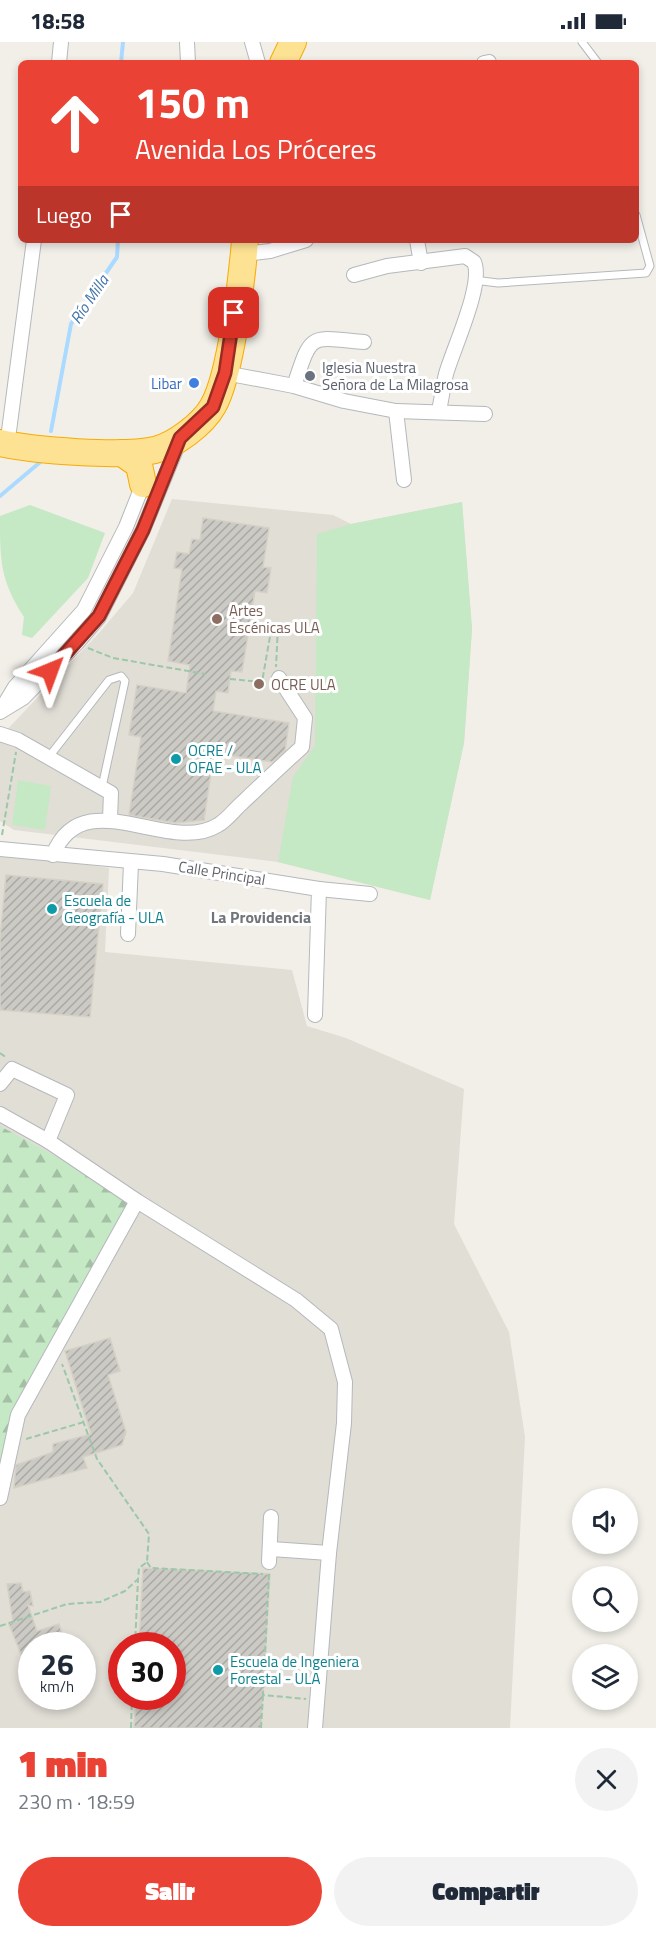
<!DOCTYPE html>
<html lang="es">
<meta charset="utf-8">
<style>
:root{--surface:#fff;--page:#f2f2f3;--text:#1f2937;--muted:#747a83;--accent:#ea4335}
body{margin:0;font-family:"Titillium Web",sans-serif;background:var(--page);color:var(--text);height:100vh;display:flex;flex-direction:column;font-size:22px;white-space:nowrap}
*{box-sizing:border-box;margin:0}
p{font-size:20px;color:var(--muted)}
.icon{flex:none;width:33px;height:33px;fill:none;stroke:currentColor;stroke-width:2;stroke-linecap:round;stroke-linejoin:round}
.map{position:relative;height:1686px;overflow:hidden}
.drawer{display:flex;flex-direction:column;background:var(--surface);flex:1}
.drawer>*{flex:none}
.banner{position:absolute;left:18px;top:18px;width:621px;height:183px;border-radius:9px;box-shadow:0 3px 9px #0003;background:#ea4335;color:#fff;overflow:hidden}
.controls{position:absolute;left:572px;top:1446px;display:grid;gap:12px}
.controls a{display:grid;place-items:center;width:66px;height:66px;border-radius:50%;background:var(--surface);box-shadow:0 3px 9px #0003;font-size:30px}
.speed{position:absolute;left:18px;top:1590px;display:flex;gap:12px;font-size:30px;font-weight:700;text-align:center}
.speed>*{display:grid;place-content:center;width:78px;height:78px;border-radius:50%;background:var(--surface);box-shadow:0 3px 9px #0003;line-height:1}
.speed small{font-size:15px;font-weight:400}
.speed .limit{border:9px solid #d22;background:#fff;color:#111}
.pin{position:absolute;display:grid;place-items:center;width:51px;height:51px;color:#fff;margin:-26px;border-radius:12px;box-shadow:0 3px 9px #0006}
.me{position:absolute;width:66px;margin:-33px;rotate:44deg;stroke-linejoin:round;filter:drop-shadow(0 0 4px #0008)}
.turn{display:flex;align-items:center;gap:21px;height:126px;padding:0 18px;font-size:27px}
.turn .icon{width:78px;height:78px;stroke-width:2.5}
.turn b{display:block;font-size:42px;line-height:51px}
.then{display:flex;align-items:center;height:57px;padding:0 18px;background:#0003;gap:12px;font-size:22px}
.round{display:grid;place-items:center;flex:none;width:63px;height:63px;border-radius:32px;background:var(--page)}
.head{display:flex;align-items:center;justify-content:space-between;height:102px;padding:0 18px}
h1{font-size:36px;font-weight:800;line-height:45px;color:var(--accent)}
.primary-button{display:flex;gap:12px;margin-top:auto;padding:12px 18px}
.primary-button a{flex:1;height:69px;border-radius:36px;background:var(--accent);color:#fff;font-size:24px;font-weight:800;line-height:69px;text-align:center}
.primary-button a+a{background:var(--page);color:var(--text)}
.status{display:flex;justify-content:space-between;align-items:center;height:42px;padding:0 30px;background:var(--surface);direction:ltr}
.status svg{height:16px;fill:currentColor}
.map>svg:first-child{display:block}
.education{fill:#e1ded6;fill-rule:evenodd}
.forest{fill:url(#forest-firs)}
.park{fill:#c5e8c5}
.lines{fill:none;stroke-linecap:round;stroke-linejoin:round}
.stream{stroke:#aadaff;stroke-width:4}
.building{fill:url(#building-hatch);stroke:#d6d1c6;stroke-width:1.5}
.lane-casing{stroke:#b5b8bc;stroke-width:9}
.street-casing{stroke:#b5b8bc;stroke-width:16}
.highway-casing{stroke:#f9ab00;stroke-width:28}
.path{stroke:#9cc7a9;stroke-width:2;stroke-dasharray:6 3;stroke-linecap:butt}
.lane{stroke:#fff;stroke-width:7}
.street{stroke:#fff;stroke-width:14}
.highway{stroke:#fde293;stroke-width:26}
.route-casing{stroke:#982c22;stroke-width:15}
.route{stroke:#ea4335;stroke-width:10}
.worship-dot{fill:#6b7280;stroke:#fff;stroke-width:2}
.shop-dot{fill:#3f7fe0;stroke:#fff;stroke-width:2}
.education-dot{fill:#8d6e63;stroke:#fff;stroke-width:2}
.culture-dot{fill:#0f9aa8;stroke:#fff;stroke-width:2}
.labels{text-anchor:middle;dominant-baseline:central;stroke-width:6;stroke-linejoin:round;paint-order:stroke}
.worship-label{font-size:15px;fill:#5b616d;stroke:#fff;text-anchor:start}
.shop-label{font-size:15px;fill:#366cbe;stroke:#fff;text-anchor:end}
.education-label{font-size:15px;fill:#785e54;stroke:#fff;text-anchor:start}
.culture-label{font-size:15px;fill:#0d838f;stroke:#fff;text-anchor:start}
.street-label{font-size:15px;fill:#5f6368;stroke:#fff}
.water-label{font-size:16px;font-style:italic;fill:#4174aa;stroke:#fff}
.neighbourhood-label{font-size:16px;font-weight:bold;fill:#70757a;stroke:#fff}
</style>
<div class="status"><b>18:58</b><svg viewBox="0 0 49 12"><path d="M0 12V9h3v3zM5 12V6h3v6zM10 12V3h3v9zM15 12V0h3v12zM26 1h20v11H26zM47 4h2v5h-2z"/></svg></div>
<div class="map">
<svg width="656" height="1686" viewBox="0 0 656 1686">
<defs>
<pattern id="forest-firs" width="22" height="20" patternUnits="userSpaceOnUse" patternTransform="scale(1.5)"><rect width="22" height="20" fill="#c5e8c5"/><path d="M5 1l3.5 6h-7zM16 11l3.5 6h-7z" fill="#a3c0a4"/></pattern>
<pattern id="building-hatch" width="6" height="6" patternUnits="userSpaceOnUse" patternTransform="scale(1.5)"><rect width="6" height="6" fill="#cccac5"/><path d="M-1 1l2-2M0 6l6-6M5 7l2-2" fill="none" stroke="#a9a8a4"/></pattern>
</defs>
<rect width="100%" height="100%" fill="#f1efe8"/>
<g class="education">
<polygon points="172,457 333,473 351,482 462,460 472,587 464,701 430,858 278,820 14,788 0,779 0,695 99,591 133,551"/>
<path d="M 0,809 L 109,826 L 105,910 L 292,928 L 307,984 L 346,996 L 464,1047 L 454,1182 L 509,1290 L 525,1395 L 510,1686 L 0,1686 ZM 32,1604 L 82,1604 L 82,1654 L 32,1654 ZM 122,1604 L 172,1604 L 172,1654 L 122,1654 Z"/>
</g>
<polygon class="forest" points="0,1084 137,1159 18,1373 0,1456"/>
<g class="park">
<polygon points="462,460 472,587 464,701 430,858 278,820 293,735 315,704 317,492 351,482"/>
<path d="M 30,463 L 105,491 L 88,536 L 32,596 L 22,593 L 24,575 C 0,538 0,518 0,474 Z"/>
<polygon points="18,738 51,744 45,788 12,783"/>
</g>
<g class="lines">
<g class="stream">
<polyline points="121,21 123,0"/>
<polyline points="51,389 71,282 117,215 118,198"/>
<polyline points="0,454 45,416"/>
</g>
</g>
<g class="building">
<polygon points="203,476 269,486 263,525 271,526 267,551 255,549 242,630 231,629 228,651 216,649 213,669 289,681 285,709 272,720 214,711 204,778 176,781 129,773 141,695 129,693 137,643 186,651 190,623 168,619 182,527 174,526 177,510 189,512 192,497 200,498"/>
<polygon points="6,833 103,842 90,975 0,968 0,896"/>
<polygon points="110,1296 120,1329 108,1333 126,1390 122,1403 83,1415 87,1426 14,1446 16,1423 53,1410 53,1402 91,1392 65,1309"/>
<polygon points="143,1526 270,1532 261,1686 134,1686 136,1654 172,1654 172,1604 139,1604"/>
<polygon points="21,1541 23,1550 30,1549 33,1564 28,1563 37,1589 59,1582 66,1604 32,1604 32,1617 24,1620 9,1582 13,1580 7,1542"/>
</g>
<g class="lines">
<g class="lane-casing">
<g id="lane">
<polyline points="582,0 598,21"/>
<polyline points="474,238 498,241 646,231 650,224 636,173"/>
<polyline points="48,716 109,638 121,634 125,639 102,745"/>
</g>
</g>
<g class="street-casing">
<g id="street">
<polyline points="187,0 188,21"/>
<polyline points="252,0 258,21"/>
<polyline points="59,21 61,0"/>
<polyline points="484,21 489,20"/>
<polyline points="417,198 421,221"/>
<polyline points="244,212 270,209 306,198"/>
<path d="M 354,233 L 387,224 L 465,214 L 474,220 C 484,242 453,307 446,332 C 443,344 442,356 439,368"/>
<polyline points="225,331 294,344 344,359 396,369 485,372"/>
<path d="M 294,344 C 312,290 308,295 364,300"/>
<polyline points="396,369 404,438"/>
<polyline points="9,389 34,198"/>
<polyline points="1,668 15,645 84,568 126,485 145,437"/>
<polyline points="0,670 23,656 77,601 99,575 143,488 179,400"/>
<polyline points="0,692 18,698 111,751 110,777"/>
<polyline points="0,807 163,822 319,847 315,973"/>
<path d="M 53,813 C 83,738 168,814 218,783 C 227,778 234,768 242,761 C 262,742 282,723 302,705 L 305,676 L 279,636"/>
<polyline points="319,847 370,852"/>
<polyline points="128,892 131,821"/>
<polyline points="0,1042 12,1027 67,1053 48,1099"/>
<polyline points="0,1072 48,1099 137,1159 296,1258 331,1287 345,1340 344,1381 329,1511 315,1686"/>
<polyline points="0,1456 18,1373 137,1159"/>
<polyline points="271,1507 329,1511"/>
<polyline points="269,1520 271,1475"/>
</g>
</g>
<g class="highway-casing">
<g id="highway">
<polyline points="283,21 293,0"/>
<path d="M 0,401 C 34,409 123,415 155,408 C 175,403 203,382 213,364 C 231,333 242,236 245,198"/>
<polyline points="122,411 139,423 143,442"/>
</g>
</g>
<g class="path">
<polyline points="88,606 113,616 205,632"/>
<polyline points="230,637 262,640 272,583 278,583 276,625"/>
<polyline points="2,793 16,710"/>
<polyline points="0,1011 7,1016"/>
<polyline points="26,1397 84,1380"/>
<polyline points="147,1520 151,1526 263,1532"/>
<polyline points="269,1532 263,1653 306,1657"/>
<polyline points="0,1584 67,1562 100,1560 125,1549 138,1537 139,1526 147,1520 149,1492 97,1417 62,1322"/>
<polyline points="135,1604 138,1537"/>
<polyline points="131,1686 132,1654"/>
<polyline points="261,1686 263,1653"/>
</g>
<use href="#lane" class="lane"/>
<use href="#street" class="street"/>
<use href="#highway" class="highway"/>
</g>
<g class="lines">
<g class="route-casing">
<polyline id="route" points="50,629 99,574 143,488 180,396 213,365 225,331 234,271"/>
</g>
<use href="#route" class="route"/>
</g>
<circle class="worship-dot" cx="310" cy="334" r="6"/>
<circle class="shop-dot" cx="194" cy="341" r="6"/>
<g class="education-dot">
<circle cx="217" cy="577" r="6"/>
<circle cx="259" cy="642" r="6"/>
</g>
<g class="culture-dot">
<circle cx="176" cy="717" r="6"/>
<circle cx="52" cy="867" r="6"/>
<circle cx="218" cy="1628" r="6"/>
</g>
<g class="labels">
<g class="worship-label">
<text x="322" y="325">Iglesia Nuestra<tspan x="322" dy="17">Señora de La Milagrosa</tspan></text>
</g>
<g class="shop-label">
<text x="182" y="341">Libar</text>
</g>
<g class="education-label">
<text x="229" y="568">Artes<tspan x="229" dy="17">Escénicas ULA</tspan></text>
<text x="271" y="642">OCRE ULA</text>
</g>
<g class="culture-label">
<text x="188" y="708">OCRE /<tspan x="188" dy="17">OFAE - ULA</tspan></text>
<text x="64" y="858">Escuela de<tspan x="64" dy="17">Geografía - ULA</tspan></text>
<text x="230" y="1619">Escuela de Ingeniera<tspan x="230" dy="17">Forestal - ULA</tspan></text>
</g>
<g class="street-label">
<text transform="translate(222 831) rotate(9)">Calle Principal</text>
</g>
<g class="water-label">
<text transform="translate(89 257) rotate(-56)">Río Milla</text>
</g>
<g class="neighbourhood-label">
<text x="261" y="875">La Providencia</text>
</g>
</g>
</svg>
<div class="controls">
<a><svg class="icon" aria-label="sound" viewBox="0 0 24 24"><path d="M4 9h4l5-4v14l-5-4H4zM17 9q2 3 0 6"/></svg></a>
<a><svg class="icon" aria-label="search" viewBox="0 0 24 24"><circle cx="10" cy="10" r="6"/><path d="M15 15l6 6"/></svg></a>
<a><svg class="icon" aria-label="layers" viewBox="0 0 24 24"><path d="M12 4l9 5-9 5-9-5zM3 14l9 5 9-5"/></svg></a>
</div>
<div class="speed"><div>26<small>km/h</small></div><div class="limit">30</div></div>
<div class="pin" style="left:234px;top:271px;background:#d93025"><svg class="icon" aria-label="arrive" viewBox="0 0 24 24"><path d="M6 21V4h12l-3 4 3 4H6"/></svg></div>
<svg class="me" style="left:50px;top:629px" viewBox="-20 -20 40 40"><path d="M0-17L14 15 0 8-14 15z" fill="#ea4335" stroke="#fff" stroke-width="4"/></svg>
<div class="banner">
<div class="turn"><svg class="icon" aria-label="ahead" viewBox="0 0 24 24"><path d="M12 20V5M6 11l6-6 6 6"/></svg><div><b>150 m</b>Avenida Los Próceres</div></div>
<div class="then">Luego<svg class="icon" aria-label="arrive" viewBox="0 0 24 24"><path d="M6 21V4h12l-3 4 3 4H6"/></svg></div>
</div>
</div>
<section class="drawer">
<div class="head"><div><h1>1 min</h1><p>230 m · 18:59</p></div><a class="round"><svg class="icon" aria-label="close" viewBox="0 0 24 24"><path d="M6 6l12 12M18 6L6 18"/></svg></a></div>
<div class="primary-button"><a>Salir</a><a>Compartir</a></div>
</section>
